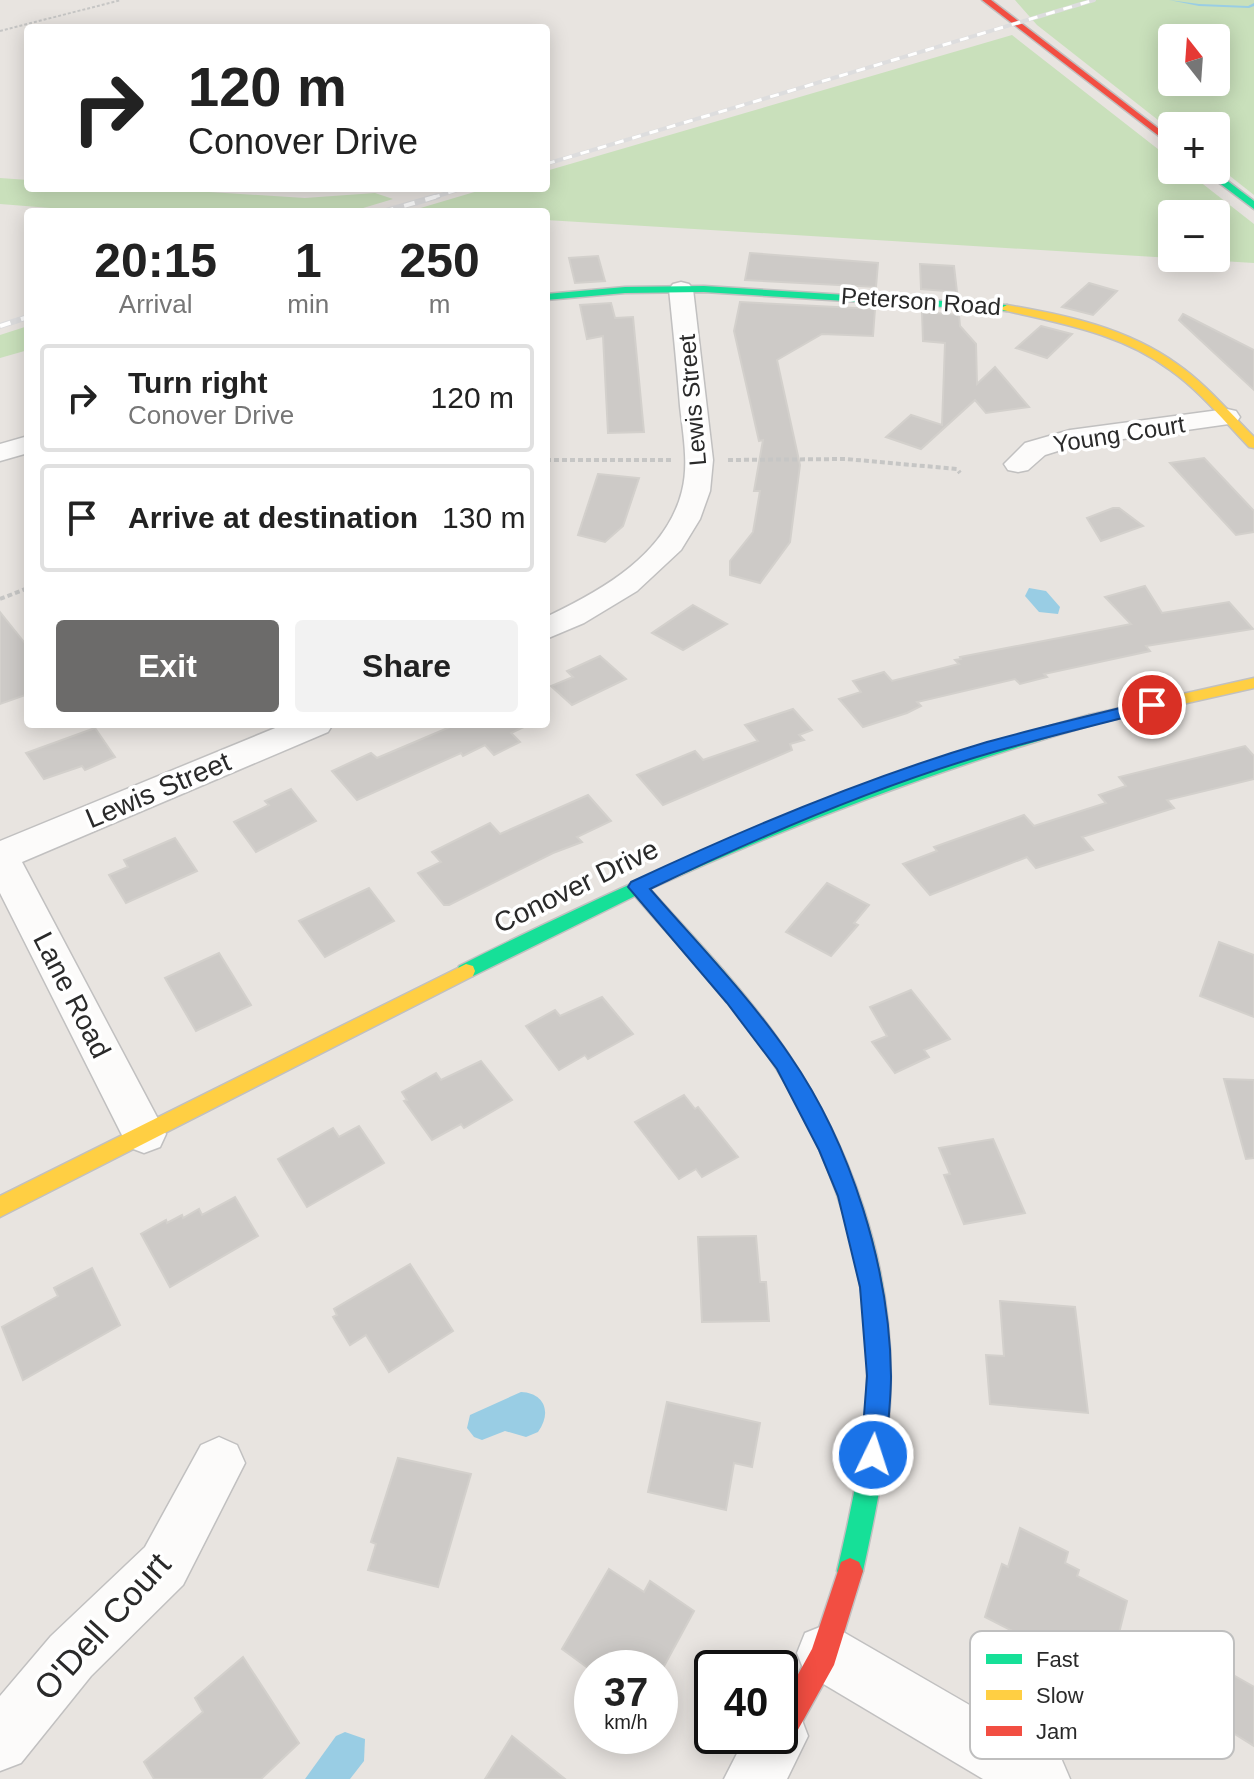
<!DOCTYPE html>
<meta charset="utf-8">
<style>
:root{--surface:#fff;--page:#f2f2f2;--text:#222;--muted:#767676;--line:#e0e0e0;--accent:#6c6b6a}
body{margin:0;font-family:Arial,sans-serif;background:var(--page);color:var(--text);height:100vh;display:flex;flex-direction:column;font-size:30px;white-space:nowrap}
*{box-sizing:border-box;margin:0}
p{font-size:26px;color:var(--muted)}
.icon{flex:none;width:44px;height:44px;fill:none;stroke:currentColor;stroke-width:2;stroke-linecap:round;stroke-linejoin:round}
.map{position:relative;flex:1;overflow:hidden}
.panel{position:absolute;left:24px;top:208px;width:526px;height:520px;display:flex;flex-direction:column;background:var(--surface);border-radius:8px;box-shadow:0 4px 20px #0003}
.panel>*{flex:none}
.guide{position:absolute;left:24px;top:24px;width:526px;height:168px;border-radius:8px;box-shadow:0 4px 20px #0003;background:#fff;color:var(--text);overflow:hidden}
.needle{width:52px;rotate:343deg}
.fabs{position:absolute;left:1158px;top:24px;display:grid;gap:16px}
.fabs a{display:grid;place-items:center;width:72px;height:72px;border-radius:8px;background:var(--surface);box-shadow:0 4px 20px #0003;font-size:40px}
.speed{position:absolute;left:574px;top:1650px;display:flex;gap:16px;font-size:40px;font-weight:700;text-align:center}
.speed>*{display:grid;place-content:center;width:104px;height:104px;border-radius:50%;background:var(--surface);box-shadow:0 4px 20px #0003;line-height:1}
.speed small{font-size:20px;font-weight:400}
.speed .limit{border:4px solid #111;border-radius:12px;background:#fff;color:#111}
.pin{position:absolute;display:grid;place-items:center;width:68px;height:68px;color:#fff;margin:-34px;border:4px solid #fff;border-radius:50%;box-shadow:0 2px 8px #0007}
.me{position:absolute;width:88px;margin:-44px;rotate:4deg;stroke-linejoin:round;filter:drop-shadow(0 0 6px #0008)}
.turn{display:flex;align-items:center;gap:28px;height:168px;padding:0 32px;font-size:36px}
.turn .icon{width:104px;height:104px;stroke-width:2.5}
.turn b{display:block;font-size:56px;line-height:68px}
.eta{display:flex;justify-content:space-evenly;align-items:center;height:136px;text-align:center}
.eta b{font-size:48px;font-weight:700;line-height:56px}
.cta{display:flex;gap:16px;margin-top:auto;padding:16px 32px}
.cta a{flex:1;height:92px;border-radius:8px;background:var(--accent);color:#fff;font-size:32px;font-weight:700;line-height:92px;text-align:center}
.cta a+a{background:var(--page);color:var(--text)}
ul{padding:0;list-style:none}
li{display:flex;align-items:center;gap:24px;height:108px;margin:0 16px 12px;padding:0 16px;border:4px solid var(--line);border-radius:8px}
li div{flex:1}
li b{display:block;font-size:30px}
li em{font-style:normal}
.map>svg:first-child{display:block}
.green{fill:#c9e0bb;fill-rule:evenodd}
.water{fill:#99cde4}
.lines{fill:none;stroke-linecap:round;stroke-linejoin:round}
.stream{fill:#99cde4;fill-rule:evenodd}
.building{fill:#cdcac7;stroke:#d3d0cc;stroke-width:2}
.street-casing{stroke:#c1c0c0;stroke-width:3}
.fast-casing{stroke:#c1c0c0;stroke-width:3}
.slow-casing{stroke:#c1c0c0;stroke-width:3}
.jam-casing{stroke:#c1c0c0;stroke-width:3}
.path-far1{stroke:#c6c6c5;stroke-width:2;stroke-dasharray:3 2;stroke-linecap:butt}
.path{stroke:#c6c6c5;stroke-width:4;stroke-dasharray:5 3;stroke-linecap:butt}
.street{fill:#fcfbfa;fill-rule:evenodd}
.fast{fill:#16e098;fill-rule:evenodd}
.slow{fill:#ffcf43;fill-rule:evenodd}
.jam{fill:#f24e42;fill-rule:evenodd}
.rail-far1-casing{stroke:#ddddde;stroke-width:4}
.rail-casing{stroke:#ddddde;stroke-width:6}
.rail-far1{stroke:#fff;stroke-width:3;stroke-dasharray:9;stroke-linecap:butt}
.rail{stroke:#fff;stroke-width:4;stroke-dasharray:11;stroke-linecap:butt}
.route{fill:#1a73e8;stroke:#114b97;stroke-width:2}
.labels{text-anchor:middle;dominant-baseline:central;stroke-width:7;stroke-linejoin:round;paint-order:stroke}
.far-street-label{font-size:24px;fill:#2a2a2a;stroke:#fff}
.street-label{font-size:28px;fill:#2a2a2a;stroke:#fff}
.near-street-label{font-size:34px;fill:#2a2a2a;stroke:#fff}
.key{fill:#fff;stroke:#bfbfbf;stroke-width:2}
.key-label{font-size:22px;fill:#2a2a2a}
</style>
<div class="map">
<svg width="1254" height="1779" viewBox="0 0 1254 1779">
<rect width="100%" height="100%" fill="#e8e4e0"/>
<g class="green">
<path d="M 1015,0 L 1254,0 L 1254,195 L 1216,165 L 1216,126 L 1172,126 L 1172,131 L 1037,25 ZM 1172,38 L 1216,38 L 1216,82 L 1172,82 Z"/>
<path d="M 1012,35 L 1172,160 L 1172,170 L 1185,170 L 1254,224 L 1254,263 L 546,220 L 546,212 L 407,212 L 488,188 L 546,188 L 546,171 ZM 1216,214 L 1216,258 L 1172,258 L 1172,214 Z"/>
<polygon points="0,178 28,180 28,188 147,188 305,198 375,193 393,199 350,212 101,212 0,204"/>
<polygon points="28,326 28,350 0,358 0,335"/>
</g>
<g class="water">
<polygon points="1029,588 1046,591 1060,607 1058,614 1039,612 1025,596"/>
<path d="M 521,1392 C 545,1393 552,1413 538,1432 L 526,1437 L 505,1431 L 482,1440 L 474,1437 L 467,1428 L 470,1415 Z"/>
<polygon points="345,1732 365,1739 364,1761 350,1779 305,1779 336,1736"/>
</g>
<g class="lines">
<polygon class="stream" points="1169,0 1199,4 1248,6 1254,3 1254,6 1249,8 1199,6"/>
</g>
<g class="building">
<polygon points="750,253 878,263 876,287 745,280"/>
<polygon points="598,256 605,281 575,283 569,258"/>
<polygon points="920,264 954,266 957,292 921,289"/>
<polygon points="1089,283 1117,291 1093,315 1062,307"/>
<polygon points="740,302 875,309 873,336 822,334 777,360 800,465 790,542 760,583 730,575 730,561 753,532 760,491 754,491 763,440 759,441 734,331"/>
<polygon points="611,303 615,318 633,317 644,432 608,433 603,336 587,339 580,305"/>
<polygon points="922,312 959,315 960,326 976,344 977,384 995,367 1029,407 986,413 975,400 921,449 886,437 911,415 942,425 945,343 923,341"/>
<polygon points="1183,314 1254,350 1254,390 1179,320"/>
<polygon points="1041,326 1072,334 1047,358 1016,348"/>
<polygon points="1204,458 1254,511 1254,532 1236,535 1170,463"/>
<polygon points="598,474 639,478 623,526 605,542 578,535"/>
<polygon points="1113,508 1119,508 1143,526 1101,541 1087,518"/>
<polygon points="1145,586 1162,613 1229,602 1253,629 1146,646 1150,651 1044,674 1047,677 1020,684 1015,679 917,702 921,706 907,713 863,727 839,699 861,692 853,681 884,672 892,681 959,664 955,660 961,659 960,657 1131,624 1105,597"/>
<polygon points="693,605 727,624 683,650 652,633"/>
<polygon points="0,612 28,647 28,694 0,704"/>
<polygon points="600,656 626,679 572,705 551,686 573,677 567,671"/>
<polygon points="793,709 812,730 799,735 804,740 790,744 792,750 663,805 637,775 695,751 703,760 758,741 745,725"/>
<polygon points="457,724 530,724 511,733 520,742 494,755 485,745 463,756 461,753 357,800 332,771 371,753 377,758"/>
<polygon points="95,728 115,757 85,770 82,766 44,779 26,753"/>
<polygon points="1245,746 1254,756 1254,779 1167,800 1174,808 1082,837 1093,850 1036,868 1027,857 930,895 903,864 937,851 934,847 1024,815 1034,826 1106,803 1099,795 1126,786 1119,777"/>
<polygon points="291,789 316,821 256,852 234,822 269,805 265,801"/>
<polygon points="588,795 611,821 577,837 582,842 553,853 449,905 444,905 418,873 441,862 432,852 490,823 500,834"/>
<polygon points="175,838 197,871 126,903 109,875 128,867 124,860"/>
<polygon points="827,883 869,905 854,923 858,925 831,956 786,932"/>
<polygon points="369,888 394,921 325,957 299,921"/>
<polygon points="1219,942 1254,955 1254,1017 1200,996"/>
<polygon points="219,953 251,1005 196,1031 165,978"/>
<polygon points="911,990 950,1039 924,1050 929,1057 895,1073 872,1042 887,1036 870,1007"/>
<polygon points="602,997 633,1034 588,1059 585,1055 559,1070 526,1026 555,1010 560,1016"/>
<polygon points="481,1061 512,1100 464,1128 461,1124 432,1140 404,1101 407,1100 402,1092 436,1073 441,1080"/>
<polygon points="1224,1079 1254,1080 1254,1158 1246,1159"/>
<polygon points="684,1095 695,1109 698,1107 738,1157 702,1177 696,1169 679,1179 635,1122"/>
<polygon points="359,1126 384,1163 307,1207 278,1159 333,1128 339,1137"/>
<polygon points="993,1139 1025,1213 964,1224 944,1175 950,1174 939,1148"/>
<polygon points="235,1197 258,1236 170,1287 141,1234 166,1220 167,1223 182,1215 183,1218 199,1209 202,1215"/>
<polygon points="756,1236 760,1282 766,1282 769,1321 702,1322 698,1237"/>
<polygon points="410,1264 453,1331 389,1372 366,1335 350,1345 333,1317 337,1315 334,1309"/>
<polygon points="92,1268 120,1325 23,1380 2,1327 58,1296 54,1288"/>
<polygon points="1000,1301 1075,1307 1088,1413 990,1404 986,1355 1004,1356"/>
<polygon points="667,1402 760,1423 752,1467 734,1463 726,1510 648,1492"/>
<polygon points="398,1458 471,1474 438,1587 368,1570 376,1544 371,1542"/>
<polygon points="1020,1528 1068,1552 1065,1563 1079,1570 1077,1576 1127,1601 1110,1669 1045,1635 1042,1646 985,1617 1002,1564 1008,1567"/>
<polygon points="609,1569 644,1592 650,1581 694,1611 663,1668 588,1668 562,1649"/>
<polygon points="1198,1655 1254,1687 1254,1746 1233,1733 1228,1751 1179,1721"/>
<polygon points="243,1657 299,1743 261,1779 154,1779 144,1762 203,1712 195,1698"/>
<polygon points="512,1736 565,1779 485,1779"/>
</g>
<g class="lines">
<g class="street-casing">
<g id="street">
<path d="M 681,282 L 689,284 L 693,289 L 713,460 L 710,491 L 700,519 L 681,550 L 637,591 L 584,623 L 546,639 L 546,617 C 601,591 666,555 682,491 C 689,464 683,434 680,406 C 677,367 673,328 669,289 L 673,284 Z"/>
<polygon points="1227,409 1236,411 1240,417 1236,423 1074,446 1045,455 1028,470 1018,472 1008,470 1004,464 1025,443 1070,430"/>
<polygon points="28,436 28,453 0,461 0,444"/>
<polygon points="285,724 333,724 328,732 22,862 166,1134 160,1147 144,1153 128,1147 0,893 0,841"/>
<polygon points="219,1437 237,1445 245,1463 183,1585 91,1676 21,1763 0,1771 0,1696 51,1636 145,1547 201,1445"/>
<polygon points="825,1625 845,1633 1061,1758 1070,1779 983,1779 805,1673 797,1653 805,1633"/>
<polygon points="780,1707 800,1715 808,1736 787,1779 724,1779 746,1736 780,1736"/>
</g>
</g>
<g class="fast-casing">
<g id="fast">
<polygon points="1202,170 1213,170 1254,201 1254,209"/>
<polygon points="704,286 1007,305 1013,308 1007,311 704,292 625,293 546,300 546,294 625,287"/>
<path d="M 1089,715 L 1097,720 L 1095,724 C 942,768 794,823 650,889 C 692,936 736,981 773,1032 C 851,1139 897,1270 890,1403 C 887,1460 875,1515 863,1571 L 859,1580 L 850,1584 L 841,1580 L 837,1571 C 850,1516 862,1460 866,1404 C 875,1276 833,1149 760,1044 C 723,991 677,945 635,896 L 473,976 L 459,976 L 457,971 L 459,966 C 663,864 869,775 1089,715 Z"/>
</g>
</g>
<g class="slow-casing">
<g id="slow">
<path d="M 1007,305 C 1066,315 1127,328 1177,364 C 1206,384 1229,412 1254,437 L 1254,448 L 1249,447 C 1224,421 1200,391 1170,370 C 1120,333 1062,324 1003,310 L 1001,308 Z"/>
<polygon points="1254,678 1254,688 1089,725 1081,720 1089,715"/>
<polygon points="466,964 473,966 475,971 473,976 0,1217 0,1196"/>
</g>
</g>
<g class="jam-casing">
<g id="jam">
<polygon points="982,0 991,0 1172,139 1172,146"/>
<polygon points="850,1558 859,1562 863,1571 834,1665 790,1744 780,1748 770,1744 767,1736 780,1736 780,1707 812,1649 841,1562"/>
</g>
</g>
<polyline class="path-far1" points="0,31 121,0"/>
<g class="path">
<polyline points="546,460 672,460"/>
<polyline points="728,460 846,459 957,469 960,473"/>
<polyline points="0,599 28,588"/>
</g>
<use href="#street" class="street"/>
<use href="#fast" class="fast"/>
<use href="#slow" class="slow"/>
<use href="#jam" class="jam"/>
<g class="rail-far1-casing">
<g id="rail-far1">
<polyline points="546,164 1094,0"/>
<polyline points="431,198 464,188"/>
</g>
</g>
<g class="rail-casing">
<g id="rail">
<polyline points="383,212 438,196"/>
<polyline points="0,326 28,317"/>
</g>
</g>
<use href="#rail-far1" class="rail-far1"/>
<use href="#rail" class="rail"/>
</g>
<path class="route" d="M 1152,700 L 1157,701 L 1157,709 C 1104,723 1050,736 997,751 C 879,785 760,836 650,889 C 697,943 749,996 790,1056 C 851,1144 890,1269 891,1376 C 891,1402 887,1429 886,1455 L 882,1463 L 873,1467 L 864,1463 L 861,1455 L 867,1376 L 860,1287 L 838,1196 L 819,1150 L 777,1069 L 727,1003 L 628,887 L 631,882 C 746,828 865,778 987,742 C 1041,727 1097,714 1152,700 Z"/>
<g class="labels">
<g class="far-street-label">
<text transform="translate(921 301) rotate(4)">Peterson Road</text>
<text transform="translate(692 400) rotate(-95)">Lewis Street</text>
<text transform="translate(1119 434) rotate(-9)">Young Court</text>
</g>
<g class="street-label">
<text transform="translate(158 790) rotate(-23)">Lewis Street</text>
<text transform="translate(576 886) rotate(-26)">Conover Drive</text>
<text transform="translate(72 995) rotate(63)">Lane Road</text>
</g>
<g class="near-street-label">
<text transform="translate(102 1626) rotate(-48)">O'Dell Court</text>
</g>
</g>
<rect x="970" y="1631" width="264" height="128" rx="12" class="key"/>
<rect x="986" y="1654" width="36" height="10" fill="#16e098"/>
<rect x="986" y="1690" width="36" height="10" fill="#ffcf43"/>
<rect x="986" y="1726" width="36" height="10" fill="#f24e42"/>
<g class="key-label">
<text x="1036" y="1667">Fast</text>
<text x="1036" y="1703">Slow</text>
<text x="1036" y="1739">Jam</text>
</g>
</svg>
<div class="fabs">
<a><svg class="needle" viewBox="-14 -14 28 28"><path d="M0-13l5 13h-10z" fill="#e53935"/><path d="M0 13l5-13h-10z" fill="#767676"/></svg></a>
<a>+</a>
<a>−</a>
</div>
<div class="speed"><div>37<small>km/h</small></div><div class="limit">40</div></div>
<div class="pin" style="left:1152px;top:705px;background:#d93025"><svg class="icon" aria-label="arrive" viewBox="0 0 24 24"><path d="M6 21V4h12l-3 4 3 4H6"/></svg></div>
<svg class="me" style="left:873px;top:1455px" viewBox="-20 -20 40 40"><circle r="17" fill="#1a73e8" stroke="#fff" stroke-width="3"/><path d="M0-11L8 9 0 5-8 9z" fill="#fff"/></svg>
<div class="guide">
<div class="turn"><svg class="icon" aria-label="right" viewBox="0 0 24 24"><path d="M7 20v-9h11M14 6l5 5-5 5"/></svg><div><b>120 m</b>Conover Drive</div></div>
</div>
<section class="panel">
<div class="eta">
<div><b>20:15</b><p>Arrival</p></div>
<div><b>1</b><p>min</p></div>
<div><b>250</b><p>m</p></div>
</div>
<ul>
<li><svg class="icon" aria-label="right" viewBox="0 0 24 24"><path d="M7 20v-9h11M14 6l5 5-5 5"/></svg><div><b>Turn right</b><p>Conover Drive</p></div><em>120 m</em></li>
<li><svg class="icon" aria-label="arrive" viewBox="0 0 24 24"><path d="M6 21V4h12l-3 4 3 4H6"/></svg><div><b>Arrive at destination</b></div><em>130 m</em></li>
</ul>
<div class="cta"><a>Exit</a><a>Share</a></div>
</section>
</div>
